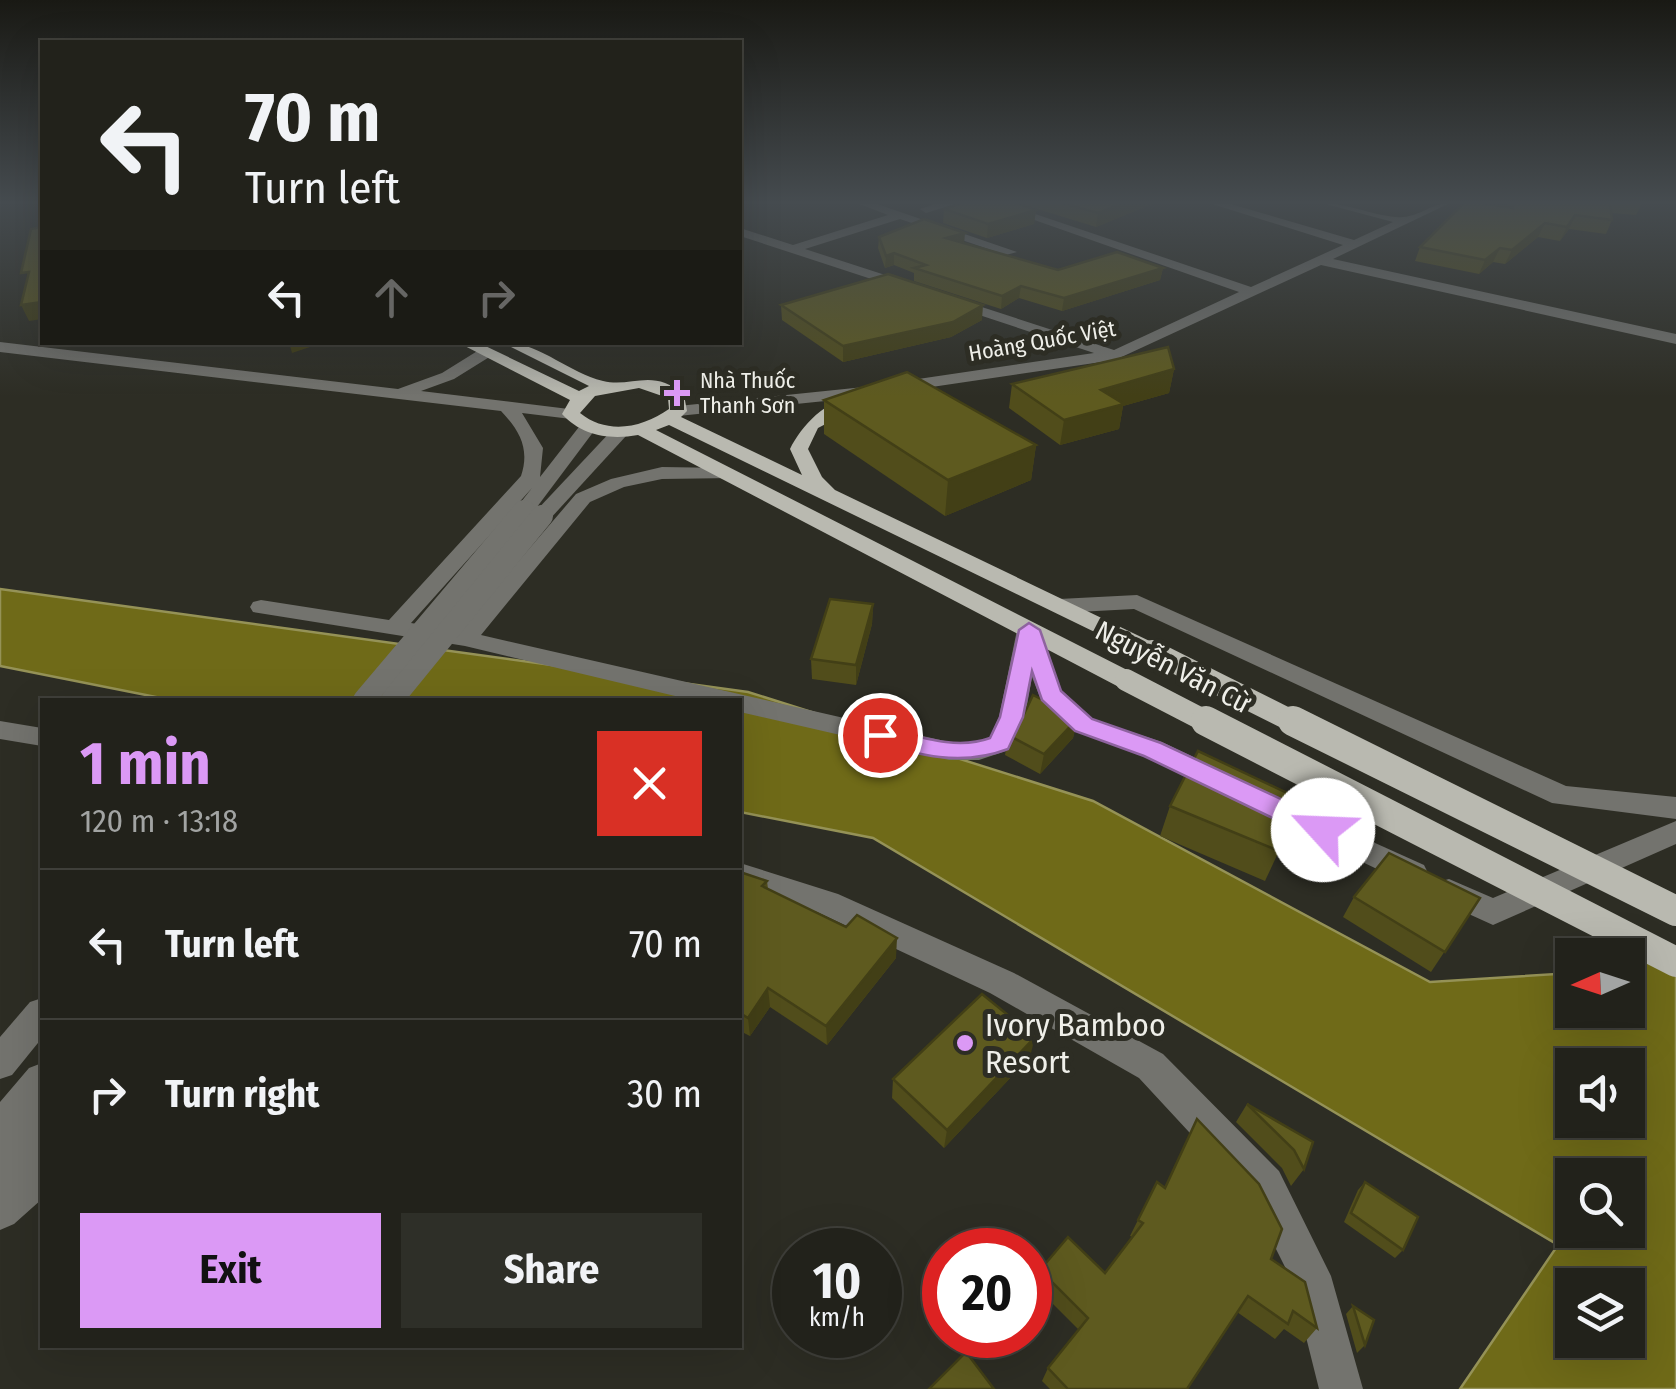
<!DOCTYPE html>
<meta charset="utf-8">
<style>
:root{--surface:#22221b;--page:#2e2f28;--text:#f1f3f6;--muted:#a2a4a3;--line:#3f3f3a;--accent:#db99f5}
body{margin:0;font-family:"Fira Sans Condensed",sans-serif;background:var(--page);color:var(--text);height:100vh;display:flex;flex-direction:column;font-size:38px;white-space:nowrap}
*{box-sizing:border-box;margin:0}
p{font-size:32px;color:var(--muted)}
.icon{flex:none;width:55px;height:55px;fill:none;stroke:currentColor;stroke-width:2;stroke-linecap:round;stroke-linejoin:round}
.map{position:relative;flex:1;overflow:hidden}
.side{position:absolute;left:40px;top:698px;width:702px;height:650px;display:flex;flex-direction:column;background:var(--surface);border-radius:0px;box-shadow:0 10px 40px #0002,0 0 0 2px var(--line)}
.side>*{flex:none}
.guide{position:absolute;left:40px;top:40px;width:702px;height:305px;border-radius:0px;box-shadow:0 10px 40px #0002,0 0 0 2px var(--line);background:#22221b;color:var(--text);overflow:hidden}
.needle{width:65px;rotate:267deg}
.controls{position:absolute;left:1555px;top:938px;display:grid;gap:20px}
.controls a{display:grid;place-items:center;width:90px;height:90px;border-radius:0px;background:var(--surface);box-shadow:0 10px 40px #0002,0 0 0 2px var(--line);font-size:50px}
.speed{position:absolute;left:772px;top:1228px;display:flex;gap:20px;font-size:50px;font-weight:700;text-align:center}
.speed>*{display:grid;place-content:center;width:130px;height:130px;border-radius:50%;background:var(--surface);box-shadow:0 10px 40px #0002,0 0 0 2px var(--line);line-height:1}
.speed small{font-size:25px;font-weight:400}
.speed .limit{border:15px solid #d22;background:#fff;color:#111}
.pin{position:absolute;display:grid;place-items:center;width:85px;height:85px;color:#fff;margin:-42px;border:5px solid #fff;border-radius:50%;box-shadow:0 2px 10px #0007}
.me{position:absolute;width:110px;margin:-55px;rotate:295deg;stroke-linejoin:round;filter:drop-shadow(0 0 8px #0008)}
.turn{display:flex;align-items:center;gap:35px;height:210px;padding:0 40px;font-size:45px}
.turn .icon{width:130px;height:130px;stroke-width:2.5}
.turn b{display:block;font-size:70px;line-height:85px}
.lanes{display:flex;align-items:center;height:95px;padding:0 40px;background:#0003;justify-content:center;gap:50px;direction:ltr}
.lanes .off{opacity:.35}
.round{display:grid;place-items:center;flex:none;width:105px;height:105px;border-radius:0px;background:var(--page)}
.headline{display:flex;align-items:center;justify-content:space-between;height:170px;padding:0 40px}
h1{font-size:60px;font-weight:700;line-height:75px;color:var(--accent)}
.button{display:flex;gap:20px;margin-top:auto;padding:20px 40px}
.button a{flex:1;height:115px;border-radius:0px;background:var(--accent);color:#111;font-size:40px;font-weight:700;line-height:115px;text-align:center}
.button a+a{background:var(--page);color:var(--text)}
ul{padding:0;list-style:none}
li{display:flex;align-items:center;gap:30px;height:150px;padding:0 40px;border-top:2px solid var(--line)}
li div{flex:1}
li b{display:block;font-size:38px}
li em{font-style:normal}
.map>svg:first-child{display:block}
.water{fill:#6f6a18;stroke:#959257;stroke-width:2.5;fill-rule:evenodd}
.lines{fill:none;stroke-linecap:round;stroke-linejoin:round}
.minor{fill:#73736e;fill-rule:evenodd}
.major{fill:#b9b9b0;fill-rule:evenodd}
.minor-bridge{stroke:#73736e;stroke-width:22}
.major-bridge-far1{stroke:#b9b9b0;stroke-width:22}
.major-bridge{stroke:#b9b9b0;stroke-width:30}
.wall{fill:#514d1b}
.shaded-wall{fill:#423f16}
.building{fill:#5e5a1f;stroke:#423f16;stroke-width:2.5}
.route{fill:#db99f5;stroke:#8e639f;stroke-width:2.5}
.poi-dot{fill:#db99f5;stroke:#2d2d24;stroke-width:4}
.labels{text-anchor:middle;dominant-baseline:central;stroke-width:10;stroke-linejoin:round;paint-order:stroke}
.far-street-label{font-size:22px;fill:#efefe9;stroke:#2d2d24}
.far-poi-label{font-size:22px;fill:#efefe9;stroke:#2d2d24;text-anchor:start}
.street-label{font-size:28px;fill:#efefe9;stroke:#2d2d24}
.near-poi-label{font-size:32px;fill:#efefe9;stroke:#2d2d24;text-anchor:start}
</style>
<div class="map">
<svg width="1676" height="1389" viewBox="0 0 1676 1389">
<rect width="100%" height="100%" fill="#2d2d24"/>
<path class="water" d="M 0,589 L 748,692 L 1093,801 L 1430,982 L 1572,973 L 1572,1010 L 1628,1010 L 1628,969 L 1676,951 L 1676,1389 L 1460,1389 L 1558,1245 L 873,838 L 740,812 L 740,700 L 171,700 L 0,666 ZM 1572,1065 L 1628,1065 L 1628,1120 L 1572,1120 ZM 1572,1175 L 1628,1175 L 1628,1230 L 1572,1230 ZM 1572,1285 L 1628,1285 L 1628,1340 L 1572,1340 Z"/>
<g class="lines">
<g class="minor">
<polygon points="857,203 874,203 1017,252 1006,255 900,219 805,249 916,285 918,288 911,292 740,236 740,228 793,245 888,215"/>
<polygon points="938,203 958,203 926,213 920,209"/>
<path d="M 986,203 L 1003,203 L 1251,287 L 1343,245 L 1209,203 L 1227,203 L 1354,240 L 1393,222 L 1322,203 C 1348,203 1383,219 1403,217 C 1420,216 1432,203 1450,203 L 1333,259 L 1676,334 L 1676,344 L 1321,265 L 1115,360 L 864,397 L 678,416 L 669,411 L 678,406 L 864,387 L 1094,353 L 949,305 L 947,302 L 954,298 L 1114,350 L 1239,292 Z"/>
<path d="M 0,342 L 398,389 L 442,373 L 479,350 L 491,350 L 491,356 L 454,379 L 421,391 L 577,410 L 580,414 L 571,419 L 522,413 L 543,448 L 540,477 L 582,423 L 594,423 L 597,427 L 534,511 L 520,511 L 517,507 L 532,488 L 411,623 L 459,631 L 576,494 L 611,479 L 662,467 L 726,468 L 735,474 L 733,478 L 662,479 L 624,487 L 590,502 L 481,635 L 949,742 L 977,742 L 990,737 L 999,717 L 1017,630 L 1029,623 L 1041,630 L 1061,690 L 1092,719 L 1162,742 L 1229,774 L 1233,781 L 1229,788 L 1209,788 L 1144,756 L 1074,731 L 1041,700 L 1032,677 L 1025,717 L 1009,750 L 979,760 L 949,760 L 740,712 L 740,700 L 692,700 L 465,646 L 253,612 L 250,607 L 253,602 L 261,600 L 389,620 L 521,476 C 530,449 520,431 501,411 L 0,352 Z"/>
<polygon points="620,427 629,432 626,436 549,520 535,520 535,512 614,428"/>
<polygon points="1137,595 1566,786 1676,797 1676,819 1552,803 1134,609 1059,613 1048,606 1059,599"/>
<polygon points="0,721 42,728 42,746 0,739"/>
<polygon points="1264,793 1424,865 1428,873 1424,881 1413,885 1402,881 1254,810 1250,803 1254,796"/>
<polygon points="1676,821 1676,844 1493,925 1438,900 1434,891 1438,882 1449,879 1493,898"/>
<polygon points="740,863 838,894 1014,973 1163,1054 1279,1171 1331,1276 1363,1389 1319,1389 1292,1281 1251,1199 1139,1078 990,993 817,912 740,887"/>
<polygon points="42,998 42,1038 12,1075 0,1079 0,1037 30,1002"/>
<polygon points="42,1063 42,1152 38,1156 42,1155 42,1199 14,1224 0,1230 0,1102 29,1068"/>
</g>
<path class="major" d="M 457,342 L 477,342 L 579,391 L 589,386 L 501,342 C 540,342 566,372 603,381 C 632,388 653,367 684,395 L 687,411 L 681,417 L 802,475 L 790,449 C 802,425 829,395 860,398 L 860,406 L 818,428 L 808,449 L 822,477 L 835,490 L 1160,646 L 1164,651 L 1160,656 L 1144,656 L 669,425 L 656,430 L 1135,674 L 1138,680 L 1126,688 L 1117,686 L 638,435 C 610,440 582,436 562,414 L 570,400 ZM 639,388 L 668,398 L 669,409 C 642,428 607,435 580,413 L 595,396 Z"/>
<g class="minor-bridge">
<polyline points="364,700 524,511"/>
<polyline points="392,700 542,516"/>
</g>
<g class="major-bridge-far1">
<polyline points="1152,651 1298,724"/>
<polyline points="1126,680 1211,724"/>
</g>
<g class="major-bridge">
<polyline points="1206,721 1676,962"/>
<polyline points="1293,721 1676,911"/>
</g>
</g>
<g class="wall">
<polygon points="956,203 1154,203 1096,227 1021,204 1036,210 1034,224 987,238 943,223 944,209 956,205"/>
<polygon points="1508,203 1642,203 1636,215 1611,213 1612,220 1606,234 1569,229 1560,241 1538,237 1505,264 1493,262 1479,274 1415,261 1420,247 1507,207"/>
<polygon points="879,237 964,244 1058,270 1163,268 1160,280 1062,311 1019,298 1001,309 914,281 914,273 894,265 885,268 878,248"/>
<polygon points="781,305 982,320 951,337 843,362 782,320"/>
<polygon points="1174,369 1169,393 1123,406 1119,429 1060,445 1009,408 1012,384"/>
<polygon points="824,400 1036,445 1031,480 945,516 824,434"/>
<polygon points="873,604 872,624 856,685 812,679 811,659"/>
<polygon points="1078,718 1073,738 1040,774 1005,755 1008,735"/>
<polygon points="1170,806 1279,851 1265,881 1160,836"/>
<polygon points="740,872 767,881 768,889 896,958 827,1045 770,1007 750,1036 740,1031"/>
<polygon points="1354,897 1480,898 1431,972 1343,917"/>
<polygon points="1030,1057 944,1148 892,1098 893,1079"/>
<polygon points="1247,1104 1313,1142 1304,1169 1291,1186 1282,1168 1236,1122"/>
<polygon points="1197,1119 1271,1259 1317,1328 1304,1343 1284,1329 1275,1339 1237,1312 1187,1389 1050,1389 1042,1381 1048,1368 1079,1330 1034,1285 1040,1270 1105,1273 1132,1237 1130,1236 1138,1220 1165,1187"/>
<polygon points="1365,1182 1403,1250 1395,1258 1344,1222 1358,1190"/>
<polygon points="1353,1306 1365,1345 1357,1353 1346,1314"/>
</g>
<g class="shaded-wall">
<polygon points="1124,203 1154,203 1096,227 1098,213"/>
<polygon points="1036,210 1034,224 987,238 988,224"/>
<polygon points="1575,215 1569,229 1560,241 1567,227"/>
<polygon points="1545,223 1538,237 1505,264 1512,250"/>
<polygon points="965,233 964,245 946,238"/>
<polygon points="1500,248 1493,262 1479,274 1485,260"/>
<polygon points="894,253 894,265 885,268 886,256"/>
<polygon points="1163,268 1160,280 1062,311 1064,298"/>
<polygon points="740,279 742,279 744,303 740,304"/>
<polygon points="1021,286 1019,298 1001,309 1002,296"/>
<polygon points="42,302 42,319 29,321 21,305"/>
<polygon points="983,305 982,320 951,337 843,362 843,346"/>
<polygon points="289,342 325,342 292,353"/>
<polygon points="1174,369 1169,393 1123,406 1119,429 1060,445 1064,420 1101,390"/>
<polygon points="1036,445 1031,480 945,516 948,480"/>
<polygon points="873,604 872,624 856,685 856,665"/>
<polygon points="1078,718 1073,738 1040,774 1044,754"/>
<polygon points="897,938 896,958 827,1045 826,1026"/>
<polygon points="768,988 770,1007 750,1036 748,1018"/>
<polygon points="1035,1037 1030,1057 944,1148 947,1130"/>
</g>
<g class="building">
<polygon points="962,203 1017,203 1036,210 988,224 944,209"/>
<polygon points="1062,203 1124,203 1098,213"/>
<polygon points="1464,203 1482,203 1513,208 1513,203 1610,203 1612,220 1575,215 1567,227 1545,223 1512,250 1500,248 1485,260 1420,247"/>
<polygon points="924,219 965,233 946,238 1058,270 1117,252 1163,268 1064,298 1021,286 1002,296 914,268 926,265 894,253 886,256 879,237"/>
<polygon points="42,227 42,302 21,305 29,272 21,273 31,229"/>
<polygon points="888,274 983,305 953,322 843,346 781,305"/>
<polygon points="1168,347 1174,369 1101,390 1124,404 1064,420 1012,384"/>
<polygon points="907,372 1036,445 948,480 824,400"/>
<polygon points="830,599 873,604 856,665 811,659"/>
<polygon points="1033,695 1078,718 1044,754 1008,735 1016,731"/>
<polygon points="1198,751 1300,799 1279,851 1170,806"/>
<polygon points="1389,853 1480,898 1445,952 1354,897"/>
<polygon points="740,872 767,881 762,886 846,927 857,915 897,938 826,1026 768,988 748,1018 740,1013"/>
<polygon points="982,994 1035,1037 947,1130 893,1079"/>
<polygon points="1247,1104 1313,1142 1304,1169 1294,1150"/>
<polygon points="1197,1119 1259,1184 1282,1229 1271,1259 1305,1282 1317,1328 1293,1311 1288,1324 1248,1296 1187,1389 1068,1389 1048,1368 1088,1318 1040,1270 1068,1237 1105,1273 1143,1223 1138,1220 1157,1182 1165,1188"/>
<polygon points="1365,1182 1418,1217 1403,1250 1351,1213"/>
<polygon points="1353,1306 1374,1320 1365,1345"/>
<polygon points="966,1352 994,1389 929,1389"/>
</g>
<linearGradient id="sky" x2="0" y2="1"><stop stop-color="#191914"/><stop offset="0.51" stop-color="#464c50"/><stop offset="1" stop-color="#464c50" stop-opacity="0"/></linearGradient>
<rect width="1676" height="397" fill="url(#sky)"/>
<path class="route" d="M 1029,623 L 1040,630 L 1061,691 L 1092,719 L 1161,743 L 1332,823 L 1336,830 L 1332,838 L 1314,838 L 1144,756 L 1075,731 L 1042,700 L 1032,671 L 1023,717 L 1008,749 C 961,767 918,755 871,741 L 868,735 L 871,729 L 880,727 C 915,735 955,751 990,738 L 1000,717 L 1019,630 Z"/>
<g class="poi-dot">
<path d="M672 378h10v10h10v10h-10v10h-10v-10h-10v-10h10z"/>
<circle cx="965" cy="1043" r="10"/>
</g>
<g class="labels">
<g class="far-street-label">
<text transform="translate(1042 341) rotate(-10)">Hoàng Quốc Việt</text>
</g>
<g class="far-poi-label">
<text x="700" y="380">Nhà Thuốc<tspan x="700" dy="25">Thanh Sơn</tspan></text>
</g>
<g class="street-label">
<text transform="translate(1173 667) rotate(27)">Nguyễn Văn Cừ</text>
</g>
<g class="near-poi-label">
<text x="985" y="1025">Ivory Bamboo<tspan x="985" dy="37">Resort</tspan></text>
</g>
</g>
</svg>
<div class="controls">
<a><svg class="needle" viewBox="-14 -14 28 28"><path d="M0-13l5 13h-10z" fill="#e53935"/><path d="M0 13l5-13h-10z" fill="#a2a4a3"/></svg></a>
<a><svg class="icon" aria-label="sound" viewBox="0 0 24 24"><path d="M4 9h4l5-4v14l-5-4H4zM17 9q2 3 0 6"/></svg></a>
<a><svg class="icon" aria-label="search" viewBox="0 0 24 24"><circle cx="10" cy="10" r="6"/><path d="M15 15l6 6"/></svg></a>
<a><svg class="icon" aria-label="layers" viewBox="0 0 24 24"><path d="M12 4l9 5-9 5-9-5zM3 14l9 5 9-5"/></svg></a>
</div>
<div class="speed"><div>10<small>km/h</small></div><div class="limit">20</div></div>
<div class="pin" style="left:880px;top:735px;background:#d93025"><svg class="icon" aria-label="arrive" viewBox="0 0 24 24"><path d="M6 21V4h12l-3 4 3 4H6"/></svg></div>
<svg class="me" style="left:1323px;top:830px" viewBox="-20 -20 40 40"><circle r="19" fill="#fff"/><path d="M0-13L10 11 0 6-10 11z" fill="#db99f5"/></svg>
<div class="guide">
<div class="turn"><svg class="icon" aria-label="left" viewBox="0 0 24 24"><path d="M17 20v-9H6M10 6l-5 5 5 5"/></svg><div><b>70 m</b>Turn left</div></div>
<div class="lanes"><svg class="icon" aria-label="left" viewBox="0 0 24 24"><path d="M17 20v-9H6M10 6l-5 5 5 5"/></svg><svg class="icon off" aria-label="ahead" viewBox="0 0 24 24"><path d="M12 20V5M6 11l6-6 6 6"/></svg><svg class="icon off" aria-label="right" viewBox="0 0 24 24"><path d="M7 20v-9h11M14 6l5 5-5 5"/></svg></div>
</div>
<section class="side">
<div class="headline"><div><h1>1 min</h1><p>120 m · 13:18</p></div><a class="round" style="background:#d93025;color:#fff"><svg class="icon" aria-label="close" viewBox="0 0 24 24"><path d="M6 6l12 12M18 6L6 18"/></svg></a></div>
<ul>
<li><svg class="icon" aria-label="left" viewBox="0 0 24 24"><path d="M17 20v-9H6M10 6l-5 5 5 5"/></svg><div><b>Turn left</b></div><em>70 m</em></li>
<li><svg class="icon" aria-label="right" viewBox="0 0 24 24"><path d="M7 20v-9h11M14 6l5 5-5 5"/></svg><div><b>Turn right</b></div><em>30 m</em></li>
</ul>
<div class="button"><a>Exit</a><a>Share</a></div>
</section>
</div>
